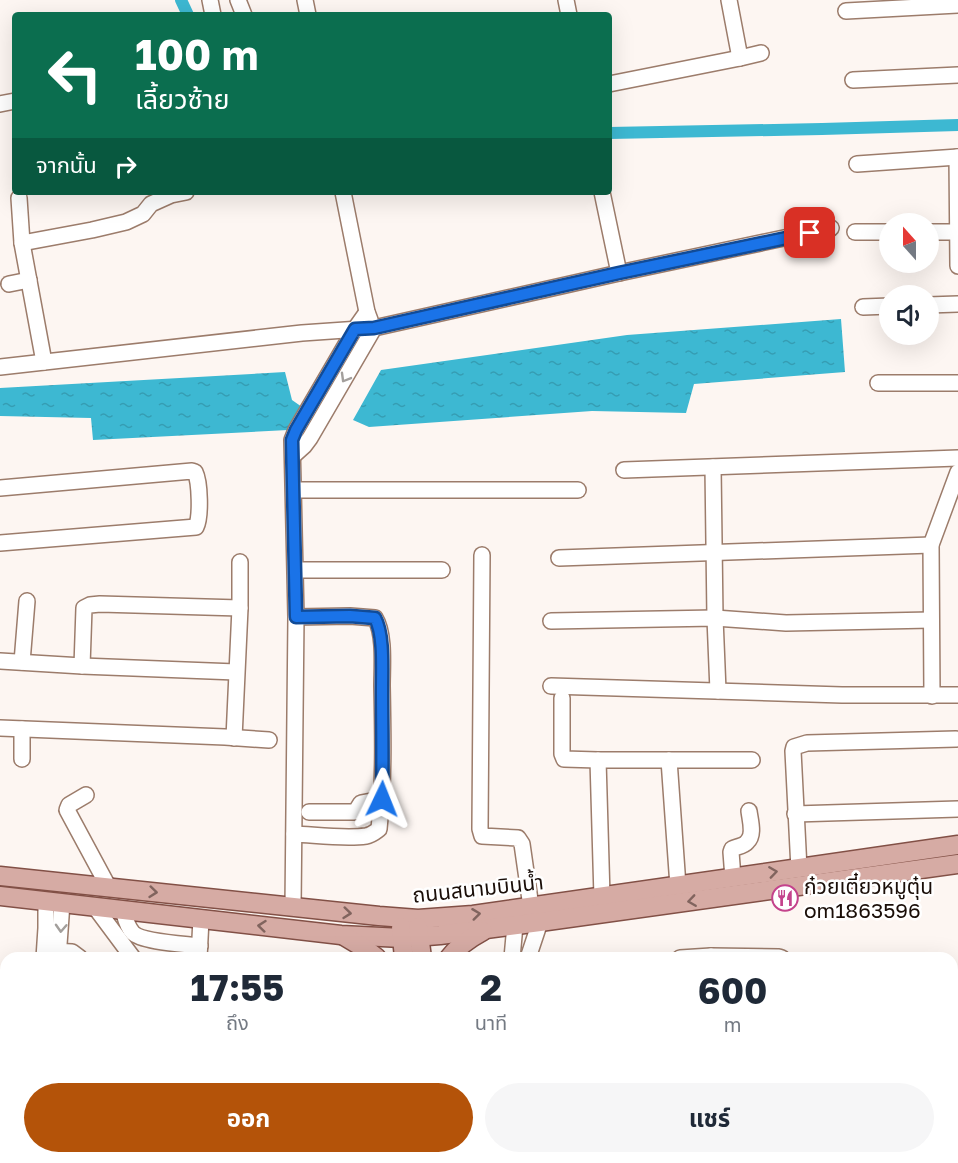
<!DOCTYPE html>
<html lang="th">
<meta charset="utf-8">
<style>
:root{--surface:#fff;--page:#f6f6f7;--text:#1f2937;--muted:#747a83;--accent:#b45309}
body{margin:0;font-family:"Golos Text","Noto Sans Thai",sans-serif;background:var(--page);color:var(--text);height:100vh;display:flex;flex-direction:column;font-size:22px;white-space:nowrap}
*{box-sizing:border-box;margin:0}
p{font-size:20px;color:var(--muted)}
.icon{flex:none;width:33px;height:33px;fill:none;stroke:currentColor;stroke-width:2;stroke-linecap:round;stroke-linejoin:round}
.map{position:relative;flex:1;overflow:hidden}
.sheet{position:absolute;left:0px;top:952px;width:958px;height:212px;display:flex;flex-direction:column;background:var(--surface);border-radius:18px 18px 0 0;box-shadow:0 6px 24px #0002}
.sheet>*{flex:none}
.top-card{position:absolute;left:12px;top:12px;width:600px;height:183px;border-radius:6px;box-shadow:0 6px 24px #0002;background:#0b6e4f;color:#fff;overflow:hidden}
.needle{width:39px;rotate:339deg}
.fabs{position:absolute;left:879px;top:213px;display:grid;gap:12px}
.fabs a{display:grid;place-items:center;width:60px;height:60px;border-radius:50%;background:var(--surface);box-shadow:0 6px 24px #0002;font-size:30px}
.pin{position:absolute;display:grid;place-items:center;width:51px;height:51px;color:#fff;margin:-26px;border-radius:12px;box-shadow:0 3px 9px #0006}
.me{position:absolute;width:66px;margin:-33px;rotate:2deg;stroke-linejoin:round;filter:drop-shadow(0 0 4px #0008)}
.turn{display:flex;align-items:center;gap:21px;height:126px;padding:0 24px;font-size:27px}
.turn .icon{width:78px;height:78px;stroke-width:2.5}
.turn b{display:block;font-size:42px;line-height:51px}
.then{display:flex;align-items:center;height:57px;padding:0 24px;background:#0003;gap:12px;font-size:22px}
.eta{display:flex;justify-content:space-evenly;align-items:center;height:102px;text-align:center}
.eta b{font-size:36px;font-weight:700;line-height:42px}
.action{display:flex;gap:12px;margin-top:auto;padding:12px 24px}
.action a{flex:1;height:69px;border-radius:36px;background:var(--accent);color:#fff;font-size:24px;font-weight:700;line-height:69px;text-align:center}
.action a+a{background:var(--page);color:var(--text)}
.map>svg:first-child{display:block}
.water{fill:url(#water-ripples)}
.lines{fill:none;stroke-linecap:round;stroke-linejoin:round}
.canal{stroke:#3db8d2;stroke-width:12}
.minor-casing{stroke:#9c7c6b;stroke-width:18}
.major-casing{stroke:#825046;stroke-width:21}
.minor{stroke:#fff;stroke-width:15}
.major{stroke:#d6aba4;stroke-width:18}
.oneway{stroke:#a39f9c}
.oneway2{stroke:#81645e}
.route-casing{stroke:#114b97;stroke-width:15}
.route{stroke:#1a73e8;stroke-width:10}
.labels{text-anchor:middle;dominant-baseline:central;stroke-width:5;stroke-linejoin:round;paint-order:stroke}
.poi-label{font-size:21px;fill:#1a0e08;stroke:#fff;text-anchor:start}
.street-label{font-size:21px;fill:#1a0e08;stroke:#fff}
</style>
<div class="map">
<svg width="958" height="1163" viewBox="0 0 958 1163">
<defs>
<pattern id="water-ripples" width="26" height="14" patternUnits="userSpaceOnUse" patternTransform="scale(1.5)"><rect width="26" height="14" fill="#3db8d2"/><path d="M2 4q2-2 4 0t4 0M15 11q2-2 4 0t4 0" fill="none" stroke="#359db3"/></pattern>
</defs>
<rect width="100%" height="100%" fill="#fdf6f2"/>
<g class="water">
<polygon points="841,319 845,372 694,384 686,413 592,411 369,427 353,420 381,370 627,335"/>
<polygon points="285,372 292,400 302,407 288,430 93,440 91,418 0,416 0,388"/>
</g>
<g class="lines">
<g class="canal">
<polyline points="181,0 188,15"/>
<polyline points="609,133 822,129 958,125"/>
</g>
<g class="minor-casing">
<g id="minor">
<polyline points="210,0 213,15"/>
<polyline points="238,0 244,15"/>
<polyline points="305,0 308,15"/>
<polyline points="566,0 569,15"/>
<polyline points="846,11 958,5"/>
<polyline points="740,58 761,53"/>
<polyline points="853,80 958,75"/>
<polyline points="609,84 740,58 729,0"/>
<polyline points="0,104 15,101"/>
<polyline points="957,157 958,266"/>
<polyline points="857,164 958,157"/>
<polyline points="343,192 367,312 370,320"/>
<polyline points="602,192 619,273"/>
<polyline points="19,198 22,243 44,362"/>
<polyline points="855,232 890,232"/>
<polyline points="928,232 958,232"/>
<polyline points="22,243 92,230 126,222 143,214 151,204 171,195 186,192"/>
<polyline points="9,284 29,280"/>
<polyline points="928,305 958,304"/>
<polyline points="863,307 890,306"/>
<polyline points="0,367 302,333 374,328 619,273 831,228"/>
<polyline points="878,383 958,383"/>
<polyline points="294,455 304,446 310,438 374,328"/>
<polyline points="713,467 715,618 718,691"/>
<polyline points="624,470 958,458"/>
<path d="M 0,488 L 192,471 L 195,472 C 200,482 201,517 196,527 L 0,543"/>
<polyline points="294,490 578,490"/>
<polyline points="482,555 480,829 482,836 518,838 522,844 531,907"/>
<polyline points="559,558 931,545"/>
<polyline points="296,570 442,570"/>
<polyline points="551,621 715,618 786,623 931,620"/>
<polyline points="0,661 82,666 236,672"/>
<polyline points="22,662 27,601"/>
<polyline points="82,666 84,608 90,605 100,604 240,608"/>
<polyline points="551,686 842,695 958,695"/>
<polyline points="932,696 931,545 958,472"/>
<polyline points="562,698 562,754 564,759 598,760 752,760"/>
<polyline points="0,728 225,737 269,740"/>
<polyline points="234,738 240,608 240,562"/>
<polyline points="22,759 22,729"/>
<polyline points="598,760 602,897"/>
<polyline points="669,760 678,886"/>
<polyline points="86,795 69,805 67,810 109,888"/>
<polyline points="309,812 354,812 356,811 361,803 382,799"/>
<polyline points="795,814 958,809"/>
<path d="M 294,834 C 316,835 345,839 366,836 C 372,835 375,832 379,829 C 384,781 383,734 382,686 C 382,667 385,634 375,618 L 350,616 L 296,617"/>
<polyline points="799,869 793,751 794,747 807,743 956,739"/>
<path d="M 733,878 L 731,852 L 732,849 C 736,847 744,846 747,842 C 755,835 750,820 749,811"/>
<polyline points="95,907 133,958"/>
<polyline points="293,907 296,617 292,440 296,430 355,329 367,312"/>
<path d="M 123,910 C 125,917 127,927 133,933 C 142,942 185,944 200,946"/>
<polyline points="50,951 72,952 80,958"/>
<polyline points="711,956 779,957 782,958"/>
<polyline points="44,958 46,928 46,901"/>
<polyline points="58,958 62,903"/>
<polyline points="199,958 201,919"/>
<polyline points="512,958 515,925"/>
<polyline points="528,958 540,922"/>
<polyline points="680,958 711,956 711,958"/>
<polyline points="0,1073 6,1081"/>
<polyline points="952,1100 958,1100"/>
<polyline points="66,1158 70,1163"/>
<polyline points="157,1158 161,1163"/>
<polyline points="171,1158 175,1163"/>
<polyline points="302,1158 306,1163"/>
<polyline points="325,1158 329,1163"/>
<polyline points="230,1163 236,1158"/>
<polyline points="382,1163 400,1158"/>
<polyline points="535,1163 569,1158"/>
</g>
</g>
<g class="major-casing">
<g id="major">
<polyline points="0,876 379,916 418,919 473,915 958,845"/>
<polyline points="0,896 341,935 402,938 440,935 540,922 958,864"/>
<polyline points="401,927 404,958"/>
<polyline points="418,927 422,958"/>
<polyline points="344,936 364,948 377,958"/>
<path d="M 449,958 C 458,946 470,938 483,931"/>
<polyline points="447,1158 448,1163"/>
<polyline points="467,1158 468,1163"/>
</g>
</g>
<use href="#minor" class="minor"/>
<use href="#major" class="major"/>
</g>
<defs><path id="oneway-chevron" d="M-2-3.5L2.5 0L-2 3.5" fill="none" stroke-width="1.6" stroke-linecap="round" stroke-linejoin="round" transform="scale(1.5)"/></defs>
<g class="oneway">
<use href="#oneway-chevron" transform="translate(345 378) rotate(120)"/>
<use href="#oneway-chevron" transform="translate(61 928) rotate(93)"/>
</g>
<g class="oneway2">
<use href="#oneway-chevron" transform="translate(773 872) rotate(-8)"/>
<use href="#oneway-chevron" transform="translate(153 892) rotate(6)"/>
<use href="#oneway-chevron" transform="translate(692 901) rotate(172)"/>
<use href="#oneway-chevron" transform="translate(347 913) rotate(6)"/>
<use href="#oneway-chevron" transform="translate(476 914) rotate(-7)"/>
<use href="#oneway-chevron" transform="translate(262 926) rotate(-174)"/>
</g>
<g class="lines">
<g class="route-casing">
<path id="route" d="M 382,799 C 383,762 382,724 382,687 C 382,668 384,634 375,618 L 350,616 L 296,617 L 292,440 L 296,430 L 355,329 L 374,328 L 619,273 L 810,233"/>
</g>
<use href="#route" class="route"/>
</g>
<defs>
<g id="restaurant-ring" transform="scale(1.35)"><circle r="9.5" fill="#fff" stroke="#c4438c" stroke-width="1.5"/><path d="M-5-6h1v4h1v-4h1v4h1v-4h1v5L-1.5 .5V6h-2V.5L-5-1ZM5-6V6H3V1.5H1.5Q1.5-4 5-6Z" fill="#c4438c"/></g>
</defs>
<g fill-rule="evenodd">
<use href="#restaurant-ring" x="785" y="898"/>
</g>
<g class="labels">
<g class="poi-label">
<text x="804" y="886">ก๋วยเตี๋ยวหมูตุ๋น<tspan x="804" dy="24">om1863596</tspan></text>
</g>
<g class="street-label">
<text transform="translate(478 888) rotate(-6)">ถนนสนามบินน้ำ</text>
</g>
</g>
</svg>
<div class="fabs">
<a><svg class="needle" viewBox="-14 -14 28 28"><path d="M0-13l5 13h-10z" fill="#e53935"/><path d="M0 13l5-13h-10z" fill="#747a83"/></svg></a>
<a><svg class="icon" aria-label="sound" viewBox="0 0 24 24"><path d="M4 9h4l5-4v14l-5-4H4zM17 9q2 3 0 6"/></svg></a>
</div>
<div class="pin" style="left:810px;top:233px;background:#d93025"><svg class="icon" aria-label="arrive" viewBox="0 0 24 24"><path d="M6 21V4h12l-3 4 3 4H6"/></svg></div>
<svg class="me" style="left:382px;top:799px" viewBox="-20 -20 40 40"><path d="M0-17L14 15 0 8-14 15z" fill="#1a73e8" stroke="#fff" stroke-width="4"/></svg>
<div class="top-card">
<div class="turn"><svg class="icon" aria-label="left" viewBox="0 0 24 24"><path d="M17 20v-9H6M10 6l-5 5 5 5"/></svg><div><b>100 m</b>เลี้ยวซ้าย</div></div>
<div class="then">จากนั้น<svg class="icon" aria-label="right" viewBox="0 0 24 24"><path d="M7 20v-9h11M14 6l5 5-5 5"/></svg></div>
</div>
<section class="sheet">
<div class="eta">
<div><b>17:55</b><p>ถึง</p></div>
<div><b>2</b><p>นาที</p></div>
<div><b>600</b><p>m</p></div>
</div>
<div class="action"><a>ออก</a><a>แชร์</a></div>
</section>
</div>
